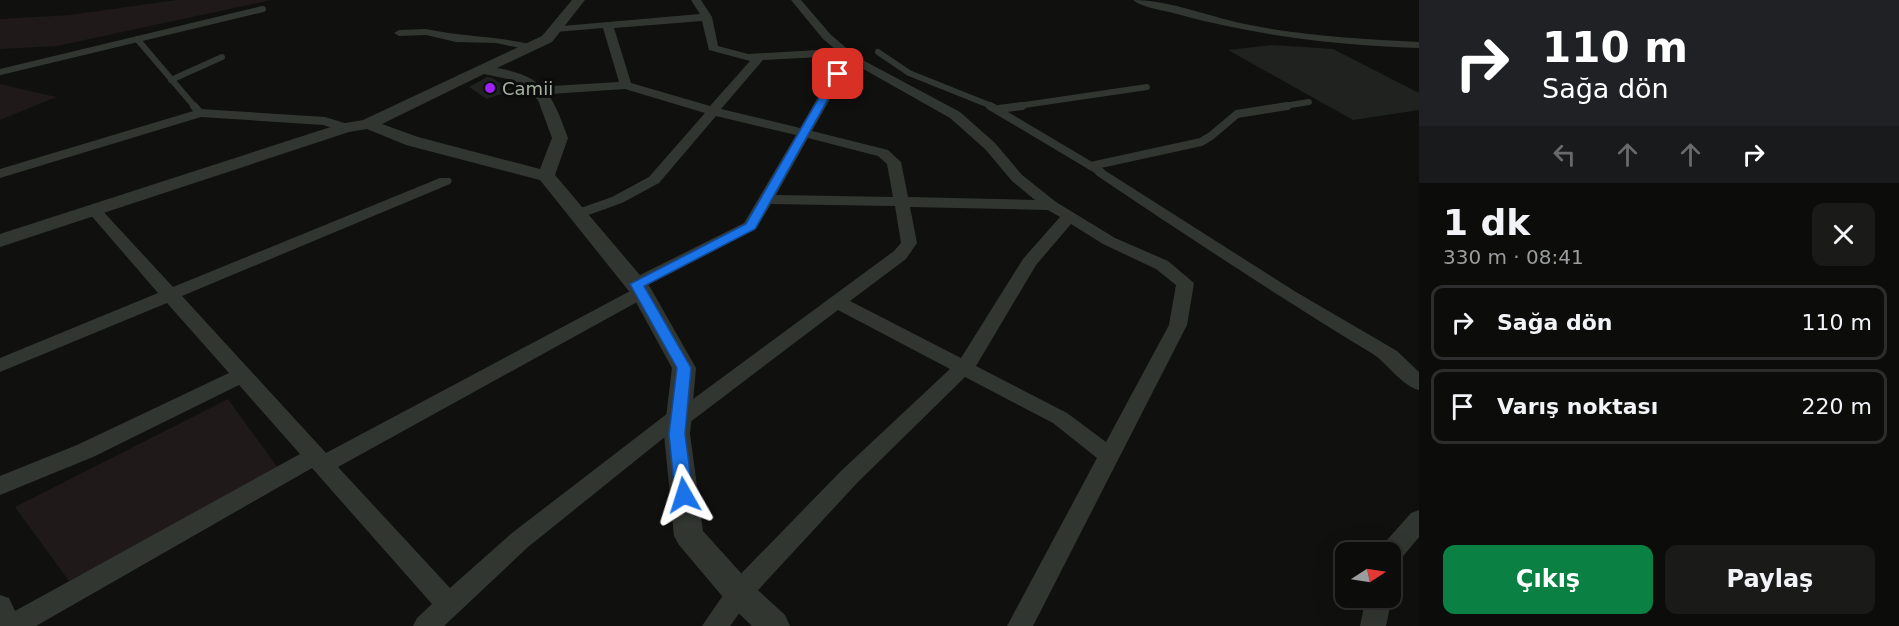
<!DOCTYPE html>
<html lang="tr">
<meta charset="utf-8">
<style>
:root{--surface:#0c0d0b;--page:#1a1b19;--text:#f1f3f6;--muted:#9a9c9d;--line:#2c2d2c;--accent:#0b8043}
body{margin:0;font-family:"DejaVu Sans",sans-serif;background:var(--page);color:var(--text);height:100vh;display:flex;flex-direction:column;font-size:22px;white-space:nowrap}
*{box-sizing:border-box;margin:0}
p{font-size:20px;color:var(--muted)}
.icon{flex:none;width:33px;height:33px;fill:none;stroke:currentColor;stroke-width:2;stroke-linecap:round;stroke-linejoin:round}
.map{position:relative;flex:1;overflow:hidden}
.sheet{display:flex;flex-direction:column;background:var(--surface);width:480px}
.sheet>*{flex:none}
.top-card{background:#202124;color:#fff;overflow:hidden}
.needle{width:39px;rotate:78deg}
.controls{position:absolute;left:1335px;top:542px;display:grid;gap:12px}
.controls a{display:grid;place-items:center;width:66px;height:66px;border-radius:12px;background:var(--surface);box-shadow:0 6px 24px #0002,0 0 0 2px var(--line);font-size:30px}
.pin{position:absolute;display:grid;place-items:center;width:51px;height:51px;color:#fff;margin:-26px;border-radius:12px;box-shadow:0 3px 9px #0006}
.me{position:absolute;width:66px;margin:-33px;rotate:354deg;stroke-linejoin:round;filter:drop-shadow(0 0 4px #0008)}
.turn{display:flex;align-items:center;gap:21px;height:126px;padding:0 24px;font-size:27px}
.turn .icon{width:78px;height:78px;stroke-width:2.5}
.turn b{display:block;font-size:42px;line-height:51px}
.lanes{display:flex;align-items:center;height:57px;padding:0 24px;background:#0003;justify-content:center;gap:30px;direction:ltr}
.lanes .off{opacity:.35}
.round{display:grid;place-items:center;flex:none;width:63px;height:63px;border-radius:12px;background:var(--page)}
.summary{display:flex;align-items:center;justify-content:space-between;height:102px;padding:0 24px}
h1{font-size:36px;font-weight:800;line-height:45px}
.action{display:flex;gap:12px;margin-top:auto;padding:12px 24px}
.action a{flex:1;height:69px;border-radius:12px;background:var(--accent);color:#fff;font-size:24px;font-weight:800;line-height:69px;text-align:center}
.action a+a{background:var(--page);color:var(--text)}
ul{padding:0;list-style:none}
li{display:flex;align-items:center;gap:18px;height:75px;margin:0 12px 9px;padding:0 12px;border:3px solid var(--line);border-radius:12px}
li div{flex:1}
li b{display:block;font-size:22px}
li em{font-style:normal}
main{display:flex;flex:1;min-height:0}
.map>svg:first-child{display:block}
.green{fill:#1f1919}
.building{fill:#20221f}
.lines{fill:none;stroke-linecap:round;stroke-linejoin:round}
.service-far1{stroke:#323630;stroke-width:6}
.service{stroke:#323630;stroke-width:8}
.minor{fill:#323630;fill-rule:evenodd}
.tertiary{fill:#323630;fill-rule:evenodd}
.route{fill:#1a73e8;stroke:#114b97;stroke-width:1.5}
.poi-dot{fill:#a021f8;stroke:#0b0c0b;stroke-width:2}
.labels{text-anchor:middle;dominant-baseline:central;stroke-width:6;stroke-linejoin:round;paint-order:stroke}
.far-poi-label{font-size:18px;fill:#a7b3a0;stroke:#0b0c0b;text-anchor:start}
</style>
<main>
<div class="map">
<svg width="1419" height="626" viewBox="0 0 1419 626">
<rect width="100%" height="100%" fill="#10110f"/>
<g class="green">
<polygon points="176,0 271,0 57,46 0,49 0,19 70,15"/>
<polygon points="0,84 56,97 0,120"/>
<polygon points="228,399 278,468 69,581 15,507"/>
</g>
<g class="building">
<polygon points="1273,45 1333,49 1419,93 1419,110 1353,120 1228,50"/>
<polygon points="487,77 492,78 511,90 487,99 469,87"/>
</g>
<g class="lines">
<g class="service-far1">
<polyline points="137,39 195,107"/>
<polyline points="878,52 909,73 994,107"/>
<polyline points="0,72 263,9"/>
<polyline points="171,80 222,57"/>
<polyline points="1011,107 1147,87"/>
<polyline points="1278,107 1309,102"/>
</g>
<g class="service">
<polyline points="194,106 200,113"/>
<polyline points="990,106 1101,172"/>
<polyline points="999,109 1022,106"/>
<polyline points="1091,166 1201,142 1211,136 1237,114 1287,106"/>
</g>
<g class="minor">
<path d="M 691,0 L 701,0 L 712,17 L 718,46 L 748,54 L 835,49 L 823,39 L 791,0 L 801,0 L 831,35 L 857,57 L 960,112 L 995,143 L 1022,175 L 1056,202 L 1115,238 L 1168,261 L 1194,283 L 1187,325 L 1033,626 L 1007,626 L 1097,458 L 1053,423 L 965,377 L 857,483 L 748,601 L 730,626 L 702,626 L 730,585 L 841,471 L 950,369 L 838,310 L 685,426 L 676,428 L 528,547 L 444,626 L 413,626 L 417,618 L 432,604 L 312,468 L 36,626 L 0,626 L 0,595 L 9,598 L 15,611 L 300,454 L 239,385 L 93,457 L 0,495 L 0,476 L 77,445 L 229,373 L 167,303 L 0,372 L 0,358 L 158,293 L 89,213 L 86,210 L 89,207 L 99,207 L 173,287 L 440,178 L 450,178 L 452,181 L 450,184 L 182,296 L 326,453 L 634,289 L 627,284 L 630,280 L 744,223 L 796,135 L 716,116 L 659,183 L 622,203 L 577,219 L 569,214 L 572,211 L 612,197 L 649,177 L 705,113 L 625,89 L 535,95 L 529,91 L 535,87 L 619,82 L 603,28 L 555,32 L 550,29 L 551,27 L 700,14 ZM 702,21 L 709,50 L 750,61 L 710,106 L 631,83 L 614,28 ZM 842,56 L 800,128 L 721,109 L 763,60 ZM 851,62 L 950,118 L 985,149 L 1012,181 L 1035,200 L 908,197 L 901,162 L 888,150 L 812,131 ZM 808,138 L 878,156 L 887,164 L 893,197 L 776,195 ZM 771,204 L 895,206 L 901,243 L 894,251 L 681,408 L 672,410 L 512,533 L 450,588 L 338,467 L 648,296 L 651,292 L 644,287 L 756,229 ZM 910,207 L 1048,210 L 1060,217 L 1023,259 L 961,358 L 850,301 L 906,259 L 917,243 ZM 1071,224 L 1103,244 L 1156,269 L 1176,285 L 1169,325 L 1106,442 L 1067,413 L 976,366 L 1036,265 Z"/>
<path d="M 1133,0 C 1172,0 1211,18 1250,25 C 1305,36 1362,39 1419,42 L 1419,48 C 1336,45 1257,36 1177,14 C 1163,10 1143,8 1133,0 Z"/>
<path d="M 426,29 C 462,37 498,36 534,45 L 536,47 L 530,50 L 496,43 L 456,42 L 426,35 L 399,36 L 394,33 L 399,30 Z"/>
<polygon points="200,109 325,117 351,125 353,128 346,132 323,125 201,117 0,178 0,169"/>
<path d="M 1101,168 L 1296,292 L 1397,351 L 1419,372 L 1419,390 C 1401,385 1388,364 1373,354 C 1279,297 1187,236 1096,175 L 1094,172 Z"/>
<polygon points="1419,510 1419,537 1399,561 1390,564 1390,552 1379,552 1381,547 1411,513"/>
<polygon points="1390,595 1392,597 1386,626 1360,626 1366,597 1390,597"/>
</g>
<path class="tertiary" d="M 572,0 L 585,0 L 552,42 L 497,68 C 546,77 552,95 568,138 L 555,175 L 650,287 L 696,368 L 690,434 L 703,531 L 750,583 L 785,615 L 790,626 L 752,626 L 728,603 L 679,545 L 674,536 L 664,434 L 672,368 L 632,295 L 540,180 L 406,145 L 367,129 L 349,132 L 0,247 L 0,234 L 340,124 L 363,120 L 542,36 ZM 484,74 L 512,80 L 538,100 L 552,138 L 540,169 L 418,137 L 382,124 Z"/>
</g>
<polygon class="route" points="834,72 842,74 755,229 644,286 691,368 685,434 693,495 690,500 684,502 678,500 675,495 669,434 677,368 630,284 746,224"/>
<circle class="poi-dot" cx="490" cy="88" r="6"/>
<g class="labels">
<g class="far-poi-label">
<text x="502" y="88">Camii</text>
</g>
</g>
</svg>
<div class="controls">
<a><svg class="needle" viewBox="-14 -14 28 28"><path d="M0-13l5 13h-10z" fill="#e53935"/><path d="M0 13l5-13h-10z" fill="#9a9c9d"/></svg></a>
</div>
<div class="pin" style="left:838px;top:74px;background:#d93025"><svg class="icon" aria-label="arrive" viewBox="0 0 24 24"><path d="M6 21V4h12l-3 4 3 4H6"/></svg></div>
<svg class="me" style="left:684px;top:495px" viewBox="-20 -20 40 40"><path d="M0-17L14 15 0 8-14 15z" fill="#1a73e8" stroke="#fff" stroke-width="4"/></svg>
</div>
<section class="sheet">
<div class="top-card">
<div class="turn"><svg class="icon" aria-label="right" viewBox="0 0 24 24"><path d="M7 20v-9h11M14 6l5 5-5 5"/></svg><div><b>110 m</b>Sağa dön</div></div>
<div class="lanes"><svg class="icon off" aria-label="left" viewBox="0 0 24 24"><path d="M17 20v-9H6M10 6l-5 5 5 5"/></svg><svg class="icon off" aria-label="ahead" viewBox="0 0 24 24"><path d="M12 20V5M6 11l6-6 6 6"/></svg><svg class="icon off" aria-label="ahead" viewBox="0 0 24 24"><path d="M12 20V5M6 11l6-6 6 6"/></svg><svg class="icon" aria-label="right" viewBox="0 0 24 24"><path d="M7 20v-9h11M14 6l5 5-5 5"/></svg></div>
</div>
<div class="summary"><div><h1>1 dk</h1><p>330 m · 08:41</p></div><a class="round"><svg class="icon" aria-label="close" viewBox="0 0 24 24"><path d="M6 6l12 12M18 6L6 18"/></svg></a></div>
<ul>
<li><svg class="icon" aria-label="right" viewBox="0 0 24 24"><path d="M7 20v-9h11M14 6l5 5-5 5"/></svg><div><b>Sağa dön</b></div><em>110 m</em></li>
<li><svg class="icon" aria-label="arrive" viewBox="0 0 24 24"><path d="M6 21V4h12l-3 4 3 4H6"/></svg><div><b>Varış noktası</b></div><em>220 m</em></li>
</ul>
<div class="action"><a>Çıkış</a><a>Paylaş</a></div>
</section>
</main>
